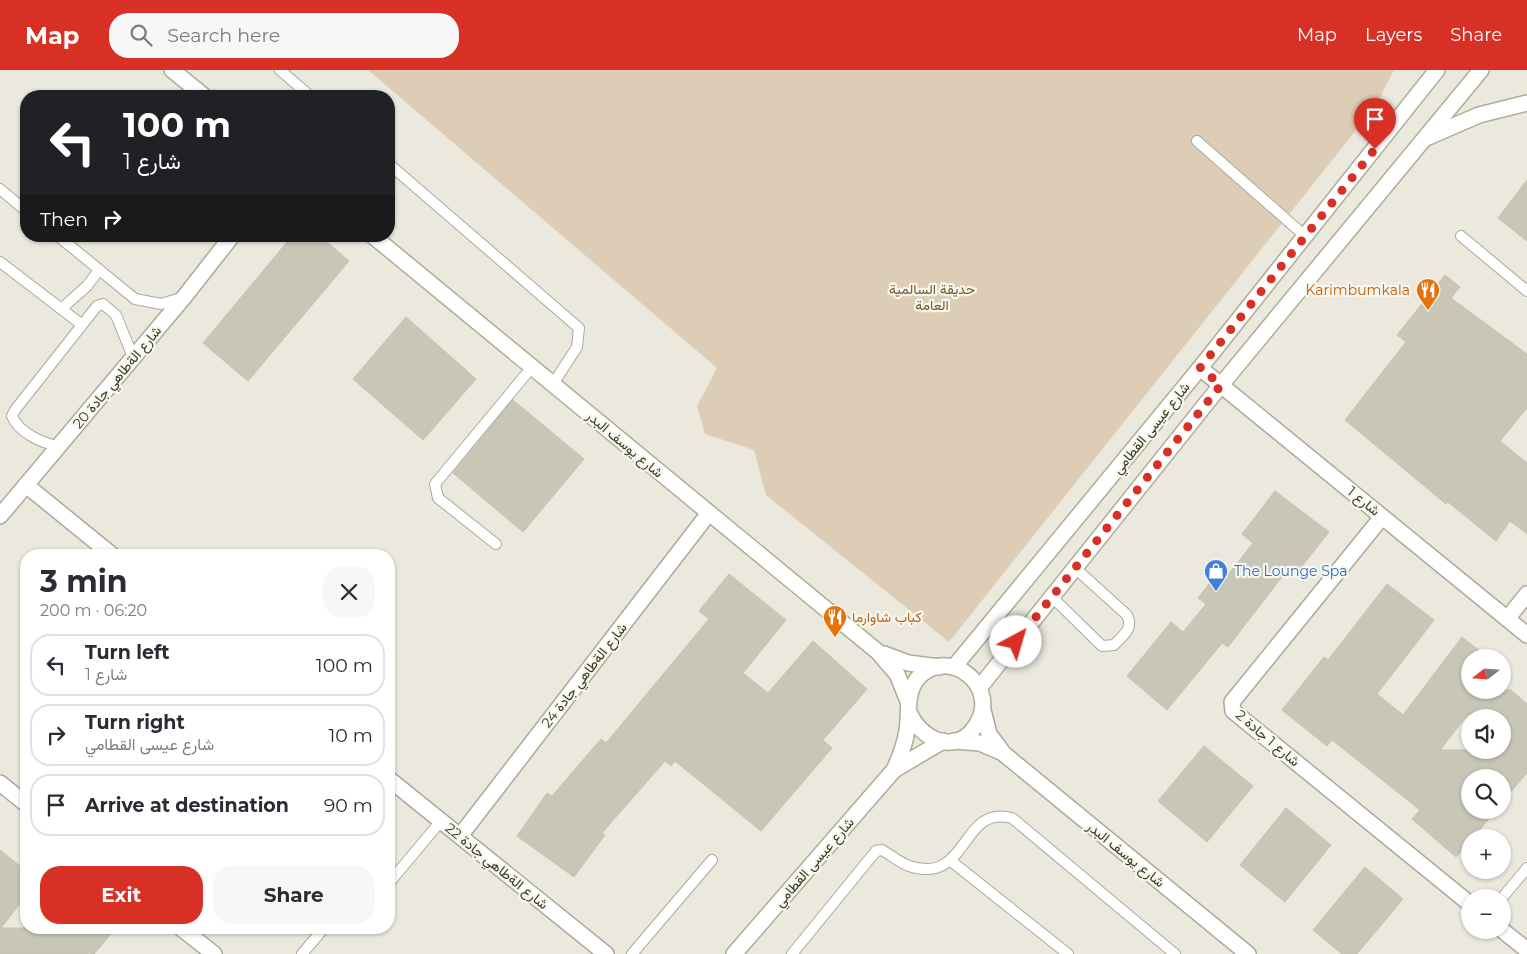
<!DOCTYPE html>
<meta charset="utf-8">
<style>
:root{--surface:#fff;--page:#f7f7f7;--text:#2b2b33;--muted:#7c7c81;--line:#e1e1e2;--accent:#d93025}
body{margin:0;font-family:Montserrat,Vazirmatn,sans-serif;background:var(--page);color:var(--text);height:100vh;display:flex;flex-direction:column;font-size:19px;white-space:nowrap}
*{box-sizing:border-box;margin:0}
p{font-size:16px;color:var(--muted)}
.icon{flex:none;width:28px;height:28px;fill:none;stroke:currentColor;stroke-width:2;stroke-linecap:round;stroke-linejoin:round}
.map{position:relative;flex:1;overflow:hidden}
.side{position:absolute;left:20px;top:479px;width:375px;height:385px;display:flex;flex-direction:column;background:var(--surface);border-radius:20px;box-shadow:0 1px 4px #0004}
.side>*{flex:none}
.guide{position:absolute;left:20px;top:20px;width:375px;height:152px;border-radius:20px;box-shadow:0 1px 4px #0004;background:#202124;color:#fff;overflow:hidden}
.needle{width:32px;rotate:253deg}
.tools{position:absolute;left:1461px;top:579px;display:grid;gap:10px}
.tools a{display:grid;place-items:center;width:50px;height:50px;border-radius:50%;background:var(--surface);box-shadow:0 1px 4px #0004;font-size:25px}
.pin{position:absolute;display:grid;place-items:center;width:42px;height:42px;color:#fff;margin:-51px -21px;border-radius:50% 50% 50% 0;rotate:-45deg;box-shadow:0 0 5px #0007}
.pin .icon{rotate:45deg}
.me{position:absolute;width:55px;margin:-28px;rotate:39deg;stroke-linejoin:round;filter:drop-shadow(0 0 4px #0008)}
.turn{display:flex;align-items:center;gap:18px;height:105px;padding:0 20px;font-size:22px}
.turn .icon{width:65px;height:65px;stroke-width:2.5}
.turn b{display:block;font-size:35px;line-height:42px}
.then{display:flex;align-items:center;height:48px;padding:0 20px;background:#0003;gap:10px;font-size:19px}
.round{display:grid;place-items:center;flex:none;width:52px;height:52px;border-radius:20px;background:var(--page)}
.overview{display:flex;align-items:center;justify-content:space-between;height:85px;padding:0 20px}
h1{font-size:30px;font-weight:700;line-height:38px}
.action{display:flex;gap:10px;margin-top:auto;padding:10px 20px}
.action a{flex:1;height:58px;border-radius:20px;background:var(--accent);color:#fff;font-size:20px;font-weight:700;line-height:58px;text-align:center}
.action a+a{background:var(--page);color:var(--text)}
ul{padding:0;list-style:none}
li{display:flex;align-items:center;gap:15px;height:62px;margin:0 10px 8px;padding:0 10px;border:2px solid var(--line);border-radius:20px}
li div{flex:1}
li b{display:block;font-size:19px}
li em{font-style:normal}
header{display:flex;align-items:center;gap:30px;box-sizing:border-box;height:70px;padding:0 25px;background:var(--accent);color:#fff}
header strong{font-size:24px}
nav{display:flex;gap:28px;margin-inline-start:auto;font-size:18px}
.search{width:350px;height:45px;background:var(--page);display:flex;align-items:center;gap:12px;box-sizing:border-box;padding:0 18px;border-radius:20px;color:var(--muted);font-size:19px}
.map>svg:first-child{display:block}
.green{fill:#ddccb6}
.building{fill:#c8c6b7;stroke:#c4c2b1;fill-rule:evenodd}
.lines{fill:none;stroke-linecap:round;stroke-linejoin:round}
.lane-casing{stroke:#abaa99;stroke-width:12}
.street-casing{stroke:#abaa99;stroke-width:18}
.secondary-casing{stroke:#aead94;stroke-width:18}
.lane{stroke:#fff;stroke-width:10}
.street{stroke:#fff;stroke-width:15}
.secondary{stroke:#fff;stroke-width:15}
.route{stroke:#d93025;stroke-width:9;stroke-dasharray:0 16.2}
.labels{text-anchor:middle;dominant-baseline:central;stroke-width:4.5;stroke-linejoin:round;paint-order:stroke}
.park-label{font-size:14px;fill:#745b28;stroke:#f7f6ef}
.food-label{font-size:14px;fill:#c56008;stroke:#f7f6ef;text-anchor:end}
.street-label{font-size:14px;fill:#3a3b1f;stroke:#f7f6ef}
.shop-label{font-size:14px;fill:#366cbe;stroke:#f7f6ef;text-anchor:start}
</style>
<header>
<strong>Map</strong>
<div class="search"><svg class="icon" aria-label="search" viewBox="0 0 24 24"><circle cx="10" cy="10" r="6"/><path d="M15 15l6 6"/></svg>Search here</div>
<nav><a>Map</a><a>Layers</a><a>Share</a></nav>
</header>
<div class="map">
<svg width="1527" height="884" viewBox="0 0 1527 884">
<rect width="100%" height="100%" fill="#ebe9de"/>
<polygon class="green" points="368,0 1394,0 1376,35 949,572 766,425 754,380 705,364 697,336 717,298"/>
<g class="building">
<polygon points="1527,110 1527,171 1498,148"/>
<polygon points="292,166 320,166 349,191 248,311 203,273"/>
<polygon points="1445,205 1460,217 1451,228 1527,284 1527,338 1500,371 1527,393 1527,464 1510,451 1496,471 1448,432 1446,434 1345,350 1406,272 1397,265"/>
<polygon points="406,247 476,309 423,370 353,309"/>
<polygon points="513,330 584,389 523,462 453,403"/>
<polygon points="1275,421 1329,462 1295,505 1288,499 1228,577 1222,573 1167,640 1127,606 1171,552 1183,562 1206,534 1198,528 1220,500 1227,506 1253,473 1242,464"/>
<polygon points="729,504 786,550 743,603 768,623 813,571 867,619 823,670 832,678 761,761 675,691 671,696 665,691 602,763 605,765 574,807 517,766 547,723 552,726 601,669 606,673 709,549 699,541"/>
<path d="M 1387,514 L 1434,550 L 1377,624 L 1403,645 L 1462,567 L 1489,588 L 1470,588 L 1470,620 L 1511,620 L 1527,634 L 1527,703 L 1502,732 L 1502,708 L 1470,708 L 1470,740 L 1496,740 L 1473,768 L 1470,768 L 1470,771 L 1456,787 L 1412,749 L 1420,740 L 1332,670 L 1327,676 L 1282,640 L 1324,587 L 1328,590 ZM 1465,648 L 1502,648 L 1502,680 L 1440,680 Z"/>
<polygon points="1204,676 1253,716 1207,772 1158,731"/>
<polygon points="1286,738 1331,775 1285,832 1240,795"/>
<polygon points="0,780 26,801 26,826 1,858 116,858 94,884 0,884"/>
<polygon points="1365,797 1403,829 1357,884 1342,884 1313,860"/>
</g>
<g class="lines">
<g class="lane-casing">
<g id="lane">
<polyline points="280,0 310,26"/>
<polyline points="1197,71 1305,166"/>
<polyline points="389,94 579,258 577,277 553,314"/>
<polyline points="0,119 26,141"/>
<polyline points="58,166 135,229 161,234 184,227"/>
<polyline points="1461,166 1527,221"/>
<polyline points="0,192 81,254"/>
<polyline points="61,239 87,216 99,200"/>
<path d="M 58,376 C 42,373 19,363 12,346 L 15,340 L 97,236 L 103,234 L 116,245 L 133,287"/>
<polyline points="496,474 438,428 435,414 532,297"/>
<path d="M 1052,527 L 1102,576 L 1114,575 C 1123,565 1134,559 1127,545 L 1075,498"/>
<polyline points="951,791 1068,884"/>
<polyline points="389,813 441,751"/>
<polyline points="1502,828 1527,798"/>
<polyline points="302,884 324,858"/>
<polyline points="632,884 712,790"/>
<path d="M 792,884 L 876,781 L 882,780 C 891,785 899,792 909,796 C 969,816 960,734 1012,748 L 1175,884"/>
</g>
</g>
<g class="street-casing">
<g id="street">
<polyline points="1200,298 1527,565"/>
<polyline points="26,415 112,485"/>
<polyline points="0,446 185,226 232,166"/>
<polyline points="1382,447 1232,632 1233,641 1470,834"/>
<polyline points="1507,549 1527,524"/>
<polyline points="983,640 989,664 1004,684 1248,884"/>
<polyline points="954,671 980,673 1001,682"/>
<polyline points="389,709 606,884"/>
<polyline points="0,713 26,734"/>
<polyline points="460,766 709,443"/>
<polyline points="181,858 214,884"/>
<polyline points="1502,860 1527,880"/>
</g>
</g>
<g class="secondary-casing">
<g id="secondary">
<polyline points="172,0 204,26"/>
<polyline points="1426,68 1479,45 1527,33"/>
<polyline points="373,166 878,582 897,604 908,631"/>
<polyline points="884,584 908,593 939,597"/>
<polyline points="954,597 1200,298 1437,0"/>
<polyline points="980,617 1221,315 1481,0"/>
<path d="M 894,700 C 900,687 905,674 907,660 C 910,642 905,623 918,608 C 949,574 1003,618 975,657 C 955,686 920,669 909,642"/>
<polyline points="734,884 894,700 943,671"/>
</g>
</g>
<use href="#lane" class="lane"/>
<use href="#street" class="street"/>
<use href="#secondary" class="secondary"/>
</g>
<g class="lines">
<polyline class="route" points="1016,572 1221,315 1200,298 1375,79"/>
</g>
<defs>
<g id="restaurant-pin" transform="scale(1.25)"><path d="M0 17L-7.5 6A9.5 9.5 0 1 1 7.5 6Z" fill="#e8710a" stroke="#f7f6ef"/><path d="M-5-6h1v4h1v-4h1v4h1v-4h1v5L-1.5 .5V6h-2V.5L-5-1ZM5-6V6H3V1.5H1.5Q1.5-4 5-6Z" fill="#fff"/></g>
<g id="shop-pin" transform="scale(1.25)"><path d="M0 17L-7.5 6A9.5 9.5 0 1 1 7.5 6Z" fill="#3f7fe0" stroke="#f7f6ef"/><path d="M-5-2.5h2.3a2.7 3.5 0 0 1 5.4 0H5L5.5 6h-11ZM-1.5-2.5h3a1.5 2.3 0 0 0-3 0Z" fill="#fff"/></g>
</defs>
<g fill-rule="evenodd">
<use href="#restaurant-pin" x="1428" y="220"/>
<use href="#shop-pin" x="1216" y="501"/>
<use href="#restaurant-pin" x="835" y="547"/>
</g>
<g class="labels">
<g class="park-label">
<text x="932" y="219">حديقة السالمية<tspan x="932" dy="16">العامة</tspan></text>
</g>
<g class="food-label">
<text x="1410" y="220">Karimbumkala</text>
<text x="852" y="547" text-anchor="start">كباب شاوارما</text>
</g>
<g class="street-label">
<text transform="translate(117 307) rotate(-50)">شارع الةطاهي جادة 20</text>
<text transform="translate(1151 358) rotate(-51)">شارع عيسى القطامي</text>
<text transform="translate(625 374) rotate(40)">شارع يوسف البدر</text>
<text transform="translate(1364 431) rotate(39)">شارع 1</text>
<text transform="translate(584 605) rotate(-52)">شارع الةطاهي جادة 24</text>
<text transform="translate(1268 668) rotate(40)">شارع 1 جادة 2</text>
<text transform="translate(1126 784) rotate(39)">شارع يوسف البدر</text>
<text transform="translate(814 792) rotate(-49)">شارع عيسى القطامي</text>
<text transform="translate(497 796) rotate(39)">شارع الةطاهي جادة 22</text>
</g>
<g class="shop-label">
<text x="1234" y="501">The Lounge Spa</text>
</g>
</g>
</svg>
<div class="tools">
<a><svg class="needle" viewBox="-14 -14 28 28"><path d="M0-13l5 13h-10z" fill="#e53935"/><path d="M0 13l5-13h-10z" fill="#7c7c81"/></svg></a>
<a><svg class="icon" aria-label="sound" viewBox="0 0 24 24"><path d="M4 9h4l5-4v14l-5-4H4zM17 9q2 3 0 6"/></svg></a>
<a><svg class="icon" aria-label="search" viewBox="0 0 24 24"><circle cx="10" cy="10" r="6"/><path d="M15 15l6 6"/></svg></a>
<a>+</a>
<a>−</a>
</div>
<div class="pin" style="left:1375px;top:79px;background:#d93025"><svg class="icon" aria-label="arrive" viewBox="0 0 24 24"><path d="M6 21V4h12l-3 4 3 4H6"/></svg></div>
<svg class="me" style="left:1016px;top:572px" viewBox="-20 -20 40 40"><circle r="19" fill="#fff"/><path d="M0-13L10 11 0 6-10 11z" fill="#d93025"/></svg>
<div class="guide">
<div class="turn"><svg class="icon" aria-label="left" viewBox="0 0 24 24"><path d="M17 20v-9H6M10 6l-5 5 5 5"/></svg><div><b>100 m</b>شارع 1</div></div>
<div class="then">Then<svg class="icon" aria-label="right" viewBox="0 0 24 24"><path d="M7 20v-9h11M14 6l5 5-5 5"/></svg></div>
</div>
<section class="side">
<div class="overview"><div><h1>3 min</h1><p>200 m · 06:20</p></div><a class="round"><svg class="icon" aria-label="close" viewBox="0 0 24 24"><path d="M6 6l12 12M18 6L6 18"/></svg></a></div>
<ul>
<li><svg class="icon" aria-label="left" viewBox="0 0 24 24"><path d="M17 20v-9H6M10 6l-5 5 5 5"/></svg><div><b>Turn left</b><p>شارع 1</p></div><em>100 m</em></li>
<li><svg class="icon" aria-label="right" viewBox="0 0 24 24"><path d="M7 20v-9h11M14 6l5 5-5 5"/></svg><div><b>Turn right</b><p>شارع عيسى القطامي</p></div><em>10 m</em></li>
<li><svg class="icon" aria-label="arrive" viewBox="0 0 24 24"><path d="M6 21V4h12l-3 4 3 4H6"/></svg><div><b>Arrive at destination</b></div><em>90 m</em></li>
</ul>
<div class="action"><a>Exit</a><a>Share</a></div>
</section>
</div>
